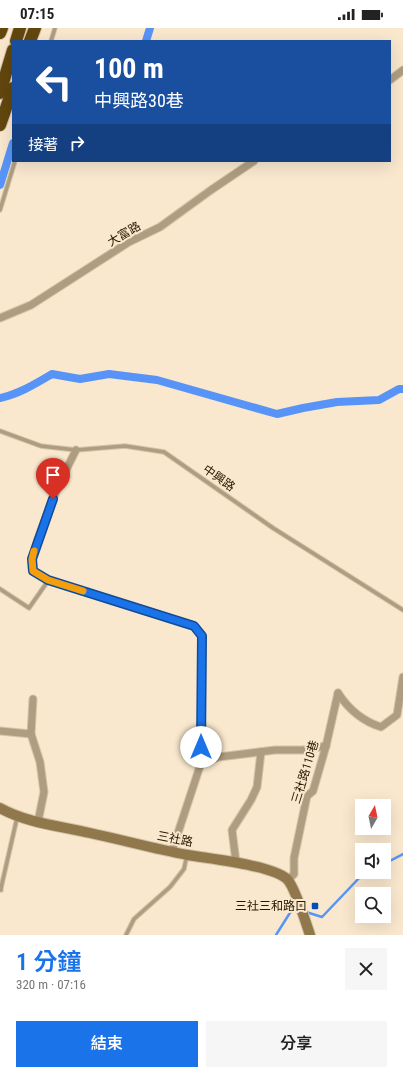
<!DOCTYPE html>
<html lang="zh-TW">
<meta charset="utf-8">
<style>
:root{--surface:#fff;--page:#f6f6f6;--text:#222;--muted:#767676;--accent:#1a73e8}
body{margin:0;font-family:"Roboto Condensed","Noto Sans TC",sans-serif;background:var(--page);color:var(--text);height:100vh;display:flex;flex-direction:column;font-size:15px;white-space:nowrap}
*{box-sizing:border-box;margin:0}
p{font-size:13px;color:var(--muted)}
.icon{flex:none;width:22px;height:22px;fill:none;stroke:currentColor;stroke-width:2;stroke-linecap:round;stroke-linejoin:round}
.map{position:relative;height:907px;overflow:hidden}
.side{display:flex;flex-direction:column;background:var(--surface);flex:1}
.side>*{flex:none}
.banner{position:absolute;left:12px;top:12px;width:379px;height:122px;border-radius:0px;box-shadow:0 4px 16px #0002;background:#1a4fa0;color:#fff;overflow:hidden}
.needle{width:26px;rotate:9deg}
.tools{position:absolute;left:355px;top:771px;display:grid;gap:8px}
.tools a{display:grid;place-items:center;width:36px;height:36px;border-radius:0px;background:var(--surface);box-shadow:0 4px 16px #0002;font-size:20px}
.pin{position:absolute;display:grid;place-items:center;width:34px;height:34px;color:#fff;margin:-41px -17px;border-radius:50% 50% 50% 0;rotate:-45deg;box-shadow:0 0 4px #0007}
.pin .icon{rotate:45deg}
.me{position:absolute;width:44px;margin:-22px;rotate:0deg;stroke-linejoin:round;filter:drop-shadow(0 0 3px #0008)}
.turn{display:flex;align-items:center;gap:14px;height:84px;padding:0 16px;font-size:18px}
.turn .icon{width:52px;height:52px;stroke-width:2.5}
.turn b{display:block;font-size:28px;line-height:34px}
.then{display:flex;align-items:center;height:38px;padding:0 16px;background:#0003;gap:8px;font-size:15px}
.round{display:grid;place-items:center;flex:none;width:42px;height:42px;border-radius:0px;background:var(--page)}
.summary{display:flex;align-items:center;justify-content:space-between;height:68px;padding:0 16px}
h1{font-size:24px;font-weight:600;line-height:30px;color:var(--accent)}
.cta{display:flex;gap:8px;margin-top:auto;padding:8px 16px}
.cta a{flex:1;height:46px;border-radius:0px;background:var(--accent);color:#fff;font-size:16px;font-weight:600;line-height:46px;text-align:center}
.cta a+a{background:var(--page);color:var(--text)}
.status{display:flex;justify-content:space-between;align-items:center;height:28px;padding:0 20px;background:var(--surface);direction:ltr}
.status svg{height:11px;fill:currentColor}
.map>svg:first-child{display:block}
.lines{fill:none;stroke-linecap:round;stroke-linejoin:round}
.stream{stroke:#5894f7;stroke-width:2.5}
.canal{stroke:#5894f7;stroke-width:8}
.lane-casing{stroke:#d3c3a9;stroke-width:5.5}
.street-casing{stroke:#d3c3a9;stroke-width:9}
.secondary-casing{stroke:#d3c3a9;stroke-width:12}
.highway-casing{stroke:#d3c3a9;stroke-width:14}
.lane{stroke:#ae9d80;stroke-width:3.5}
.street{stroke:#ae9d80;stroke-width:7}
.secondary{stroke:#90774c;stroke-width:10}
.highway{stroke:#62460e;stroke-width:12}
.route-casing{stroke:#114b97;stroke-width:10}
.route{stroke:#1a73e8;stroke-width:7}
.slow{stroke:#f59e0b;stroke-width:7}
.poi-dot{fill:#034db7;stroke:#f9e8ce;stroke-width:1.5}
.labels{text-anchor:middle;dominant-baseline:central;stroke-width:4;stroke-linejoin:round;paint-order:stroke}
.street-label{font-size:12px;fill:#271800;stroke:#f9e8ce}
.poi-label{font-size:12px;fill:#271800;stroke:#f9e8ce;text-anchor:end}
</style>
<div class="status"><b>07:15</b><svg viewBox="0 0 49 12"><path d="M0 12V9h3v3zM5 12V6h3v6zM10 12V3h3v9zM15 12V0h3v12zM26 1h20v11H26zM47 4h2v5h-2z"/></svg></div>
<div class="map">
<svg width="403" height="907" viewBox="0 0 403 907">
<rect width="100%" height="100%" fill="#f9e8ce"/>
<g class="lines">
<g class="stream">
<polyline points="384,836 403,826"/>
<polyline points="306,884 322,889 362,847 368,844"/>
<polyline points="276,907 293,880 299,882"/>
</g>
<g class="canal">
<polyline points="146,13 150,0"/>
<polyline points="0,157 13,115"/>
<path d="M 0,370 C 19,366 35,356 52,346 L 80,351 L 109,346 L 157,352 L 277,386 L 303,380 L 337,374 L 379,372 L 399,361 L 403,361"/>
</g>
<g class="lane-casing">
<g id="lane">
<polyline points="51,13 55,0"/>
<polyline points="0,182 15,133"/>
<polyline points="0,403 41,418 76,422 125,418 164,424 273,500 403,582"/>
<polyline points="0,561 29,580 48,553"/>
<polyline points="1,862 1,860 17,790"/>
<polyline points="126,907 134,891 170,859 184,841 187,827"/>
</g>
</g>
<g class="street-casing">
<g id="street">
<polyline points="390,52 403,42"/>
<polyline points="0,290 31,277 129,214 160,199 211,162 254,133"/>
<polyline points="76,422 58,458 38,511 32,531 33,543 48,552 194,598 202,607 201,735 172,823"/>
<path d="M 338,665 C 349,682 362,693 381,699 L 397,687 L 403,649"/>
<polyline points="0,703 31,706 33,671"/>
<polyline points="31,706 40,734 44,764 38,794"/>
<polyline points="201,735 219,729 275,722 303,722 326,718"/>
<polyline points="236,834 232,802 251,772 257,759 261,724"/>
<polyline points="288,852 294,846 294,830 307,768 313,763 326,718 338,665"/>
</g>
</g>
<g class="secondary-casing">
<path id="secondary" d="M 0,780 C 27,795 60,798 90,805 C 123,812 155,821 188,827 C 211,831 271,837 287,851 C 295,859 306,895 310,907"/>
</g>
<g class="highway-casing">
<g id="highway">
<polyline points="0,5 2,0"/>
<polyline points="16,13 20,0"/>
<polyline points="30,13 35,0"/>
<polyline points="0,65 13,22"/>
<polyline points="0,97 13,60"/>
</g>
</g>
<use href="#lane" class="lane"/>
<use href="#street" class="street"/>
<use href="#secondary" class="secondary"/>
<use href="#highway" class="highway"/>
</g>
<g class="lines">
<g class="route-casing">
<polyline id="route" points="53,471 32,531 33,543 48,552 194,598 202,608 201,719"/>
</g>
<use href="#route" class="route"/>
<polyline class="slow" points="34,523 32,531 33,543 48,552 83,563"/>
</g>
<rect class="poi-dot" x="311" y="874" width="8" height="8" rx="2"/>
<g class="labels">
<g class="street-label">
<text transform="translate(124 206) rotate(-30)">大富路</text>
<text transform="translate(219 450) rotate(35)">中興路</text>
<text transform="translate(305 744) rotate(-73)">三社路110巷</text>
<text transform="translate(175 811) rotate(11)">三社路</text>
</g>
<g class="poi-label">
<text x="307" y="878">三社三和路口</text>
</g>
</g>
</svg>
<div class="tools">
<a><svg class="needle" viewBox="-14 -14 28 28"><path d="M0-13l5 13h-10z" fill="#e53935"/><path d="M0 13l5-13h-10z" fill="#767676"/></svg></a>
<a><svg class="icon" aria-label="sound" viewBox="0 0 24 24"><path d="M4 9h4l5-4v14l-5-4H4zM17 9q2 3 0 6"/></svg></a>
<a><svg class="icon" aria-label="search" viewBox="0 0 24 24"><circle cx="10" cy="10" r="6"/><path d="M15 15l6 6"/></svg></a>
</div>
<div class="pin" style="left:53px;top:471px;background:#d93025"><svg class="icon" aria-label="arrive" viewBox="0 0 24 24"><path d="M6 21V4h12l-3 4 3 4H6"/></svg></div>
<svg class="me" style="left:201px;top:719px" viewBox="-20 -20 40 40"><circle r="19" fill="#fff"/><path d="M0-13L10 11 0 6-10 11z" fill="#1a73e8"/></svg>
<div class="banner">
<div class="turn"><svg class="icon" aria-label="left" viewBox="0 0 24 24"><path d="M17 20v-9H6M10 6l-5 5 5 5"/></svg><div><b>100 m</b>中興路30巷</div></div>
<div class="then">接著<svg class="icon" aria-label="right" viewBox="0 0 24 24"><path d="M7 20v-9h11M14 6l5 5-5 5"/></svg></div>
</div>
</div>
<section class="side">
<div class="summary"><div><h1>1 分鐘</h1><p>320 m · 07:16</p></div><a class="round"><svg class="icon" aria-label="close" viewBox="0 0 24 24"><path d="M6 6l12 12M18 6L6 18"/></svg></a></div>
<div class="cta"><a>結束</a><a>分享</a></div>
</section>
